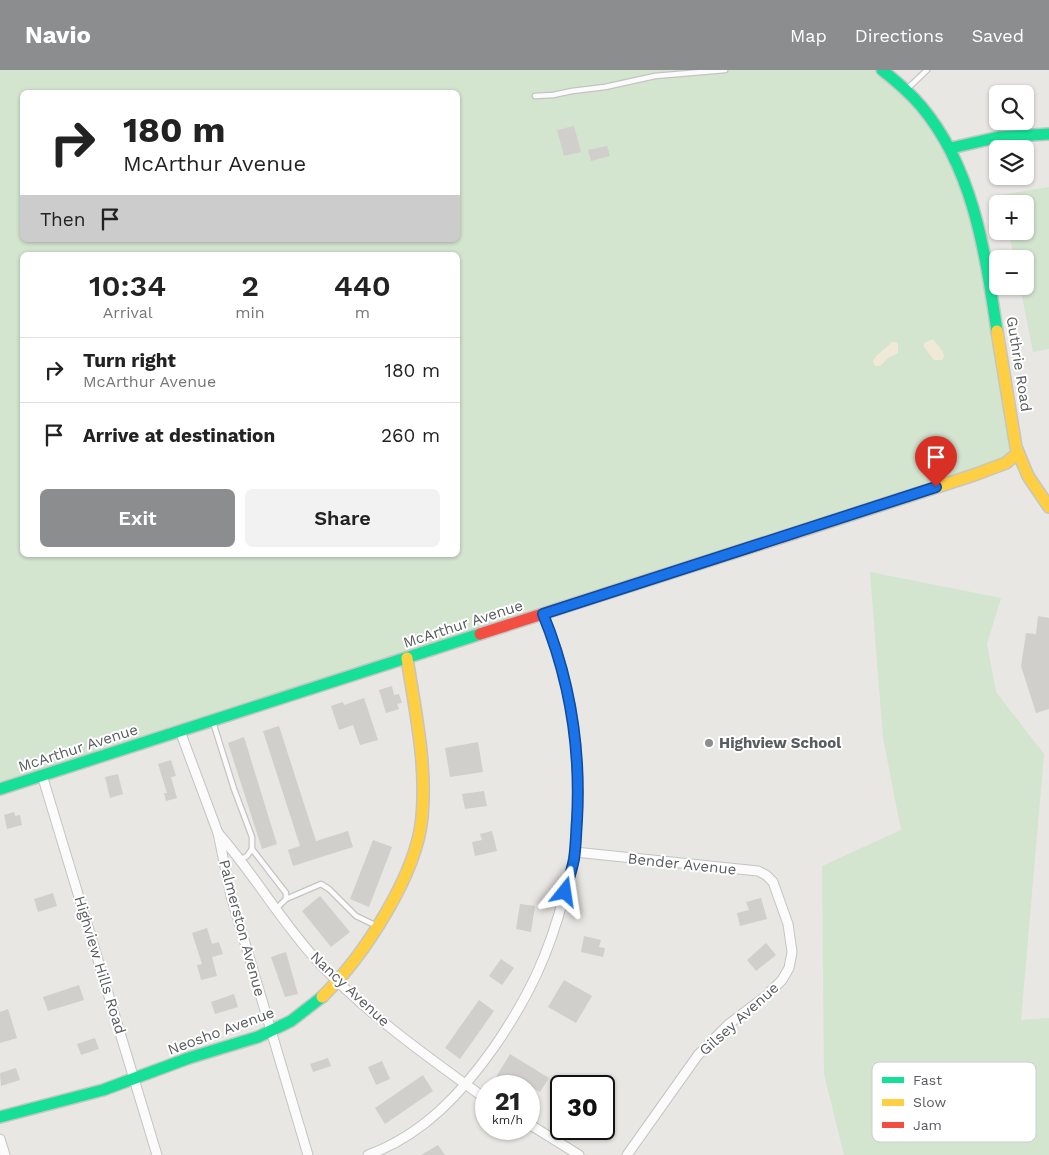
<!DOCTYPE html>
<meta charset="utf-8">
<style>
:root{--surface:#fff;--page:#f2f2f2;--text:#222;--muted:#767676;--line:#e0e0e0;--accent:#8b8d8e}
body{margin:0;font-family:"Work Sans",sans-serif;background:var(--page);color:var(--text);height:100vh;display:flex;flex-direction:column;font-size:19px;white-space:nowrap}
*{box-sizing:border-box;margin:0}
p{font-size:16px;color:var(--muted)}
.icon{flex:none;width:28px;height:28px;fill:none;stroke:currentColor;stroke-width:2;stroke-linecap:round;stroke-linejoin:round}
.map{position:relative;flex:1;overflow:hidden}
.details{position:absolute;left:20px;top:182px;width:440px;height:305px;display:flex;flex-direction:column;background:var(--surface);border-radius:8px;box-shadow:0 1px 4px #0004}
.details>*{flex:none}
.guide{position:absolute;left:20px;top:20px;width:440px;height:152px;border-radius:8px;box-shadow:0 1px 4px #0004;background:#fff;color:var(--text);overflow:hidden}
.fabs{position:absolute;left:989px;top:15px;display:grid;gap:10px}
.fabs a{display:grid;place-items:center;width:45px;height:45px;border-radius:8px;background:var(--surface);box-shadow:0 1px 4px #0004;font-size:25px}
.speed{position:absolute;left:475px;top:1005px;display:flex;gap:10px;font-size:25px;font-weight:700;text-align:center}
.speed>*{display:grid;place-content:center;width:65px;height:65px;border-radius:50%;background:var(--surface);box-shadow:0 1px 4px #0004;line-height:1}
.speed small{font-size:12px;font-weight:400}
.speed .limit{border:2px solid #111;border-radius:8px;background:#fff;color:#111}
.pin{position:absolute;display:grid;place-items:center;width:42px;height:42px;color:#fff;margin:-51px -21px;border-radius:50% 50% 50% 0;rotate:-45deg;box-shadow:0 0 5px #0007}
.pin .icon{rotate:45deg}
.me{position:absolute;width:55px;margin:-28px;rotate:15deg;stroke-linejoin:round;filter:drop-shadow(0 0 4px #0008)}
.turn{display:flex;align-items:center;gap:18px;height:105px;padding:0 20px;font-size:22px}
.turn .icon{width:65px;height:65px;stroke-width:2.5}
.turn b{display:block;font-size:35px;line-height:42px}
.then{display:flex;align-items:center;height:48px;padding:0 20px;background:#0003;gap:10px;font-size:19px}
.eta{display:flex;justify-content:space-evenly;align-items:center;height:85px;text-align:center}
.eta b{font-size:30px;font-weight:600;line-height:35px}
.action{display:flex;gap:10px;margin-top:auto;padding:10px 20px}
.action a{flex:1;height:58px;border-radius:8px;background:var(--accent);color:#fff;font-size:20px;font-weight:600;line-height:58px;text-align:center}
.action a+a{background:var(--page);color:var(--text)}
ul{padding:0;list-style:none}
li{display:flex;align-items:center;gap:15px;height:65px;padding:0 20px;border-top:1px solid var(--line)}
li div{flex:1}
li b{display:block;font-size:19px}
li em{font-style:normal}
header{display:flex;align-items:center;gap:30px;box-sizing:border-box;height:70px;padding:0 25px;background:var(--accent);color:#fff}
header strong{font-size:24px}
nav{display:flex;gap:28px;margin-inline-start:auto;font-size:18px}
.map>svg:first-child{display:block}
.green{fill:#d3e4cf;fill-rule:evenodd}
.sand{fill:#f0e9d8}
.building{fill:#d0cfcc}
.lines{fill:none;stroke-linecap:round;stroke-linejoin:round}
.lane-casing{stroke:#c4c4c4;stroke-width:7}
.street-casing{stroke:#c4c4c4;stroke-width:11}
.fast-casing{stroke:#c5c5c5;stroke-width:14}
.slow-casing{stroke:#c5c5c5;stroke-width:14}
.jam-casing{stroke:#c5c5c5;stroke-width:14}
.lane{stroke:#fcfbfb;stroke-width:4.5}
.street{stroke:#fcfbfb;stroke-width:9}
.fast{stroke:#16e098;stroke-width:11}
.slow{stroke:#ffcf43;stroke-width:11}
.jam{stroke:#f24e42;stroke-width:11}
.route-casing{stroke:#114b97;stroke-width:12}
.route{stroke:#1a73e8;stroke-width:9}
.poi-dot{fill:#8b8d8e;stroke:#fff;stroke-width:2}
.labels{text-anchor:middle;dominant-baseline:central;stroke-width:4;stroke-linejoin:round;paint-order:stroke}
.street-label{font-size:15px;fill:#595d60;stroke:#fff}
.poi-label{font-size:15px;font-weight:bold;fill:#595d60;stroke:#fff;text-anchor:start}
.key{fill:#fff;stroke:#cdcecf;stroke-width:1}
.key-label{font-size:14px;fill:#595d60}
</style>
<header>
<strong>Navio</strong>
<nav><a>Map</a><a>Directions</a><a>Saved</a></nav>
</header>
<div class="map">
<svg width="1049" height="1085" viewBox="0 0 1049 1085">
<rect width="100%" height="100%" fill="#e8e7e3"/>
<g class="green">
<path d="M 0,0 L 882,0 L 922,37 L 970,126 L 1016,377 L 1012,389 L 0,719 ZM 22,22 L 458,22 L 458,170 L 22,170 ZM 22,185 L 458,185 L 458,485 L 22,485 Z"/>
<polygon points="1049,117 1049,279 1033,282 1020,216 1025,216 1025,189 1014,189 1009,161 1025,161 1025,134 1004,134 1002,125"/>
<polygon points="870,502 1001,528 987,574 996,622 1044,684 1021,950 1049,948 1049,1085 844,1085 824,1004 822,796 901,760 883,668"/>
</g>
<g class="sand">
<polygon points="933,269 943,282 944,287 942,290 934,290 924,277 924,273"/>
<path d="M 892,272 L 896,272 L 898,274 L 898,283 L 888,288 L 880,296 L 875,296 L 873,292 C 876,283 886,279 892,272 Z"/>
</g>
<g class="building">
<polygon points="574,56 581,82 564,86 557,60"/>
<polygon points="607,76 610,86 591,91 588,80"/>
<polygon points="1038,546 1049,548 1049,639 1036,643 1021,596 1026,563 1036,564"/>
<polygon points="392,616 394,625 399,624 402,633 397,634 399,639 386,643 379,620"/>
<polygon points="364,628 378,670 360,675 353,655 339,660 331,636 343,632 344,635"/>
<polygon points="279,656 316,771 348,761 353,777 293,796 288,780 300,776 263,661"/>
<polygon points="244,667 277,774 262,779 228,673"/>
<polygon points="478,672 483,702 450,707 445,678"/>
<polygon points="171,690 176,706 171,707 177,728 166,731 164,723 167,723 158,694"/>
<polygon points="118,704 123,724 110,728 105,707"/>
<polygon points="484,721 487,736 465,739 462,724"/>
<polygon points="14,742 15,746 20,745 22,755 7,759 4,745"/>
<polygon points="492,761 497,781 475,786 472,772 482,770 480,764"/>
<polygon points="373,770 392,777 369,837 350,829"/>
<polygon points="53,823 57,836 38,842 34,829"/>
<polygon points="320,826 350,862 331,877 302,841"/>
<polygon points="761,828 767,849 740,856 737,843 749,840 746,832"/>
<polygon points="520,834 535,836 531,862 516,859"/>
<polygon points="207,858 212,874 219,872 223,884 212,887 217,906 201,910 197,895 202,894 192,863"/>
<polygon points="584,866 601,870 599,877 605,878 603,887 581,882"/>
<polygon points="766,873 776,885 756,901 747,890"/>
<polygon points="286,882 298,924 285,927 271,887"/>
<polygon points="501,889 514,898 502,915 489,906"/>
<polygon points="564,910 592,926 576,953 548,937"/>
<polygon points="79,915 84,930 48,941 43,927"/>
<polygon points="234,924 238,937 215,944 211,932"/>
<polygon points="479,930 494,941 460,989 445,978"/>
<polygon points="8,939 17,968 0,973 0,942"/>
<polygon points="95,968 99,979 81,985 77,974"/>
<polygon points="510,984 549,1008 540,1022 518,1009 514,1016 500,1016 493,1012"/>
<polygon points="328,988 331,996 313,1002 310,994"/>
<polygon points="382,991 390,1009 376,1015 368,997"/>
<polygon points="16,998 20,1010 1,1016 0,1003"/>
<polygon points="423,1005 433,1021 385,1054 375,1038"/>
<polygon points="438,1075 445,1085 421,1085"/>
</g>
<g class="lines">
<g class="lane-casing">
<g id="lane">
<polyline points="907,19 927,0"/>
<polyline points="535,26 553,25 572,21 605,17 655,6 725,0"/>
<polyline points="213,652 234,719 252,767 252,779 247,786 240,790"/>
<polyline points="252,779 286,823 286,829 276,839"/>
<polyline points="286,829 321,814 329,819 356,846 377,856"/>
</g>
</g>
<g class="street-casing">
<g id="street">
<polyline points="180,661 218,763 231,826 308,1085"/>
<polyline points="42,705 157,1085"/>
<path d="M 218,763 C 255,805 283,855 321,895 C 370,946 429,988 486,1029"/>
<polyline points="575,782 758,801 766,805 773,812 788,854 792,882 789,898 782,910 766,926 729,954 698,985 627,1085"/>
<polyline points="529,1054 579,1085"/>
<polyline points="0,1069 5,1085"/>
<path d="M 368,1085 C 423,1065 462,1023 495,976 C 529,926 549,884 564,826 C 567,813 572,801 574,789 C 576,777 576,764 577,751 C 581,679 571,610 543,544"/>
</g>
</g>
<g class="fast-casing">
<g id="fast">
<path d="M 882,0 C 896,11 910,23 921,36 C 974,99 985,183 997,261"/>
<polyline points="951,78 999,67 1049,64"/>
<polyline points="0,719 480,564"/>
<polyline points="0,1047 103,1020 189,988 258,967 291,951 322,927"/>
</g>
</g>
<g class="slow-casing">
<g id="slow">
<polyline points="997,261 1016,377 1028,406 1049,437"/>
<polyline points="795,463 974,405 1006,393 1018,383"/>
<path d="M 322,927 C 363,887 417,805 422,747 C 427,694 415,640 407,588"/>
</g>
</g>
<g class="jam-casing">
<polyline id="jam" points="480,564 795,463"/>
</g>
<use href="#lane" class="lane"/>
<use href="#street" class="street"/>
<use href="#fast" class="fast"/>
<use href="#slow" class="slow"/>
<use href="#jam" class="jam"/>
</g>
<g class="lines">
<g class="route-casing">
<path id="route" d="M 565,822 C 568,811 572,800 574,789 C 576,776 576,763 577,750 C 581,679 570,610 543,544 L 936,417"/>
</g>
<use href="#route" class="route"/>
</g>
<circle class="poi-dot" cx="709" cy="673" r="5"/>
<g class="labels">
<g class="street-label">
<text transform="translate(1019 294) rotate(81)">Guthrie Road</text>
<text transform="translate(463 554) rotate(-18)">McArthur Avenue</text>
<text transform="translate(78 678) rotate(-18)">McArthur Avenue</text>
<text transform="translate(682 794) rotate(6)">Bender Avenue</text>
<text transform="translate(242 858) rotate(75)">Palmerston Avenue</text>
<text transform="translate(100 895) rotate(73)">Highview Hills Road</text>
<text transform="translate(350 919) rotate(43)">Nancy Avenue</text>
<text transform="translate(739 949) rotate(-42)">Gilsey Avenue</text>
<text transform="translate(221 961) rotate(-20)">Neosho Avenue</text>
</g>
<g class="poi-label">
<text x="719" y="673">Highview School</text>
</g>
</g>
<rect x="872" y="992" width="164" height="80" rx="8" class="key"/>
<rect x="882" y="1007" width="22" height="6" fill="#16e098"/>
<rect x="882" y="1029" width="22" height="7" fill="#ffcf43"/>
<rect x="882" y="1052" width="22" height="6" fill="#f24e42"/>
<g class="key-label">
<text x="913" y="1015">Fast</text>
<text x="913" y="1037">Slow</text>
<text x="913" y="1060">Jam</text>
</g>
</svg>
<div class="fabs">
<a><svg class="icon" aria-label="search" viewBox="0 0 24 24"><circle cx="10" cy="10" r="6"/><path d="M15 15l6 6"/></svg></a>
<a><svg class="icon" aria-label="layers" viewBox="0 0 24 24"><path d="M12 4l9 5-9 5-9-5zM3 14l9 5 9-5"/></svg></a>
<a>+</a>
<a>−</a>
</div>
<div class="speed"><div>21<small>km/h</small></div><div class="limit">30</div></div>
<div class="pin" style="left:936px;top:417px;background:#d93025"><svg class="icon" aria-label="arrive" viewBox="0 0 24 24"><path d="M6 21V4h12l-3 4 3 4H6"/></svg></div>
<svg class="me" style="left:565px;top:822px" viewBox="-20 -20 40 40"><path d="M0-17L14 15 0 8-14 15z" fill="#1a73e8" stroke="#fff" stroke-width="4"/></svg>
<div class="guide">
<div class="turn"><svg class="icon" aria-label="right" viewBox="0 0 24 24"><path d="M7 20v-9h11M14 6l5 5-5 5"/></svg><div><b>180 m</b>McArthur Avenue</div></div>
<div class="then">Then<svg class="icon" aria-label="arrive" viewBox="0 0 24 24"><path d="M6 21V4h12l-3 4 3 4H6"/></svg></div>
</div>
<section class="details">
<div class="eta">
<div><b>10:34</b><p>Arrival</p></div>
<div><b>2</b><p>min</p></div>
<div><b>440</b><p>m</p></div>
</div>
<ul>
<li><svg class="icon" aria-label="right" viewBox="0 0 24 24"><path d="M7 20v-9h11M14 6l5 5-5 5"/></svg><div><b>Turn right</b><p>McArthur Avenue</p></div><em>180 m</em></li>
<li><svg class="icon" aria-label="arrive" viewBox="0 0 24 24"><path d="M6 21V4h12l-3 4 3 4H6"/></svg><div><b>Arrive at destination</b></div><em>260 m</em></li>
</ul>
<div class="action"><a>Exit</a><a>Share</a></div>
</section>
</div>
